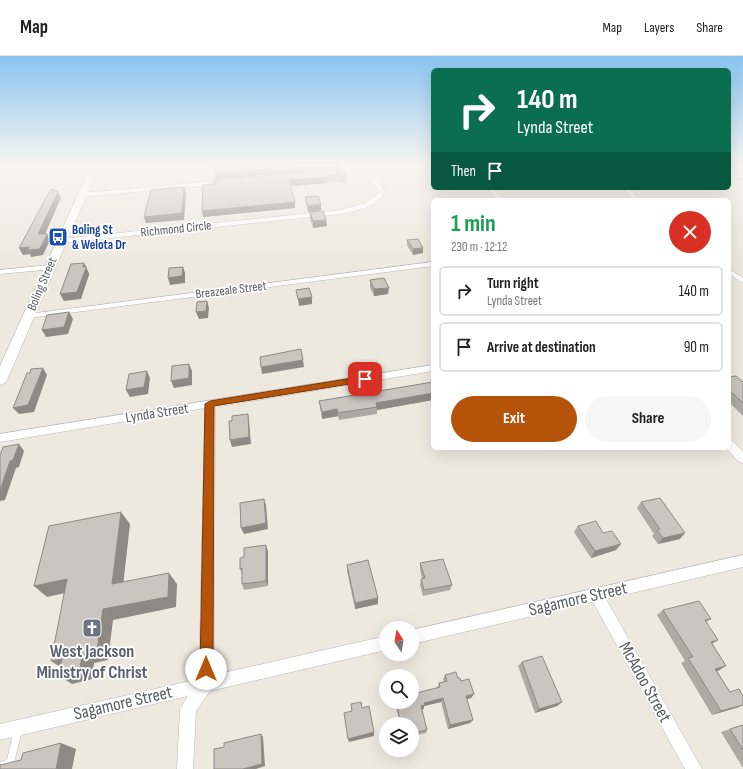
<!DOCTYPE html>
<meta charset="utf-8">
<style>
:root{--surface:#fff;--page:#f6f6f6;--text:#222;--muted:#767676;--line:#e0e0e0;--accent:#b45309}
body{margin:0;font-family:"Sofia Sans Condensed",sans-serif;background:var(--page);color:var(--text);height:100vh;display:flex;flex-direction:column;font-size:15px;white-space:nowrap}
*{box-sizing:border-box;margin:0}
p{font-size:13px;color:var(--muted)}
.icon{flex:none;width:22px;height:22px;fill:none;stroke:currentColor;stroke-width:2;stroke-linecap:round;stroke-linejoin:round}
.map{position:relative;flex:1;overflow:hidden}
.sheet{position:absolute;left:431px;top:142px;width:300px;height:252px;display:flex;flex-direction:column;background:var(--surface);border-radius:6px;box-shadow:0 4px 16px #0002}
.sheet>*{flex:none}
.banner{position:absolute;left:431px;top:12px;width:300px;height:122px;border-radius:6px;box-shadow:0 4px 16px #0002;background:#0b6e4f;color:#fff;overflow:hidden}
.needle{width:26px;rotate:348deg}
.tools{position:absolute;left:379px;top:565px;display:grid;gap:8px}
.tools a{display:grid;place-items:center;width:40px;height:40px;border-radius:50%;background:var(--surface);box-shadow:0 4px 16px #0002;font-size:20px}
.pin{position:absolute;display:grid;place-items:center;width:34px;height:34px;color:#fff;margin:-17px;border-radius:8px;box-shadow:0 2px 6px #0006}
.me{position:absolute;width:44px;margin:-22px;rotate:0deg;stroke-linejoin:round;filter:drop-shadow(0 0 3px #0008)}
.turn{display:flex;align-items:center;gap:14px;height:84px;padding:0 20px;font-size:18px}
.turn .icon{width:52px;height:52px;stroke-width:2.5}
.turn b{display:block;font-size:28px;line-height:34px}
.then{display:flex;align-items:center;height:38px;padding:0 20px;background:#0003;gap:8px;font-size:15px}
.round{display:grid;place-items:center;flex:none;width:42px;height:42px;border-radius:21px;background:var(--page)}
.overview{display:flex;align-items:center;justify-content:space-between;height:68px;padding:0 20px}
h1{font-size:24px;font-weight:700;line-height:30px;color:#1e9e55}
.primary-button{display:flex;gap:8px;margin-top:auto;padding:8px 20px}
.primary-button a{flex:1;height:46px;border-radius:24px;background:var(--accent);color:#fff;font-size:16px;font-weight:700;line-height:46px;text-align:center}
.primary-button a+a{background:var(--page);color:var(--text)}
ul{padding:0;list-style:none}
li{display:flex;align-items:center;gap:12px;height:50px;margin:0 8px 6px;padding:0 12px;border:2px solid var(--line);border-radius:6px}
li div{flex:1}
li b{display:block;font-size:15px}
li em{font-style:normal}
header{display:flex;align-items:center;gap:24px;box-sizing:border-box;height:56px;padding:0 20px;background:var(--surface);border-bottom:1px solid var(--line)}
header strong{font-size:19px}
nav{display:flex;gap:22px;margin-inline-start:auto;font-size:14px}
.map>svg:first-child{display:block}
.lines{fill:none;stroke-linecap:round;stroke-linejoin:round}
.lane-casing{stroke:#b5b8bd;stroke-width:1}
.street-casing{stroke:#b5b8bd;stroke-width:1}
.secondary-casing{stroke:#b5bac0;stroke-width:1}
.lane{fill:#fff;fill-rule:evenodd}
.street{fill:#fff;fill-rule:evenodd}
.secondary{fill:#fff;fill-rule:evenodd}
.wall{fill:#aea9a3}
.shaded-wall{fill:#8d8a85}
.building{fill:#cac5be;stroke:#8d8a85}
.route{fill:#b45309;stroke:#753606}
.labels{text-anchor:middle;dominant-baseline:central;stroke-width:3.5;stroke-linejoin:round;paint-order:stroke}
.far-street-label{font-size:13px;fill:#585d62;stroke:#fff}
.far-transit-label{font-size:13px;font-weight:bold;fill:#164399;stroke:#fff;text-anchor:start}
.street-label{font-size:15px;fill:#585d62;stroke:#fff}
.near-street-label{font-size:18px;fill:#585d62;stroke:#fff}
.near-worship-label{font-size:18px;font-weight:bold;fill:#5b616d;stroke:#fff}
</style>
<header>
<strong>Map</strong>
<nav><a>Map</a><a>Layers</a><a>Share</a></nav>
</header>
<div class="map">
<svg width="743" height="713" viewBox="0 0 743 713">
<rect width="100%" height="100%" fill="#ede9df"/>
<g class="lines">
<g class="lane-casing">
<polygon id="lane" points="18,670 21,671 22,674 13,711 6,713 0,713 0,706 7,704 14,674 15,671"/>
</g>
<g class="street-casing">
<g id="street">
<polygon points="433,111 433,115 428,113 429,112"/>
<path d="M 332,114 C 353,114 377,114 385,137 C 374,152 357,155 340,158 L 61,187 L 58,185 L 61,183 L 340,154 L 366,147 L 379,137 C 371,113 349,120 330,117 L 330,115 Z"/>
<rect x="729" y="118" width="14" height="4"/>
<polygon points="227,124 229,125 229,127 82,141 79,139 82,137"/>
<polygon points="487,132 493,132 504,144 498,144"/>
<polygon points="622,132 628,132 641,144 635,144"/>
<polygon points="433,206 433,210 29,262 25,260 29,258"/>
<polygon points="50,209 53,209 53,213 0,218 0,214"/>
<polygon points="729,213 743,222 743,227 729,218"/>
<polygon points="433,309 433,315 215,351 214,619 386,580 386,594 210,635 196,655 193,713 177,713 180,653 188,640 0,684 0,668 199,623 205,352 0,386 0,378"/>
<polygon points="729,384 733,385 743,396 743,407 739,406 726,392 729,392"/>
<polygon points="743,499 743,511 606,543 702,713 685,713 593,546 412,588 412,574"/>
</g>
</g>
<g class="secondary-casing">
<polygon id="secondary" points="91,110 99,110 7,324 5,327 0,329 0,310"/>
</g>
<use href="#lane" class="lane"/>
<use href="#street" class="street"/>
<use href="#secondary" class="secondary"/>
</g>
<g class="wall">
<polygon points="332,114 347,121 347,127 328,125 328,127 291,130 295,152 203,161 215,128"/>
<polygon points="305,141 321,148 321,154 308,156 306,147"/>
<polygon points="310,156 326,164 327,170 313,172 310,163"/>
<polygon points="407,184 423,197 413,199 407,189"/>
<polygon points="370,224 388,238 374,240 370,231"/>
<polygon points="729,321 743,326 743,360 729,346"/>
<polygon points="433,326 433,344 377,354 377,358 339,364 338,360 322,363 319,345"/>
<polygon points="641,446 680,483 658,488 652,480 654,478 637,452"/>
<polygon points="578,470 616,494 591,502 574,476"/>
<polygon points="268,495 268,530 244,534 242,528 242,518 240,513 244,501"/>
<polygon points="420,507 452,529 450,534 423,540 420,529 421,523 422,523 420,513"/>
<polygon points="347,509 378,548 355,553 347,515"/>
<polygon points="663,554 711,563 706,566 718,615 717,615 739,651 712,659 681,607 685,605 657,559"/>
<polygon points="522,606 562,646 557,650 535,657 518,610"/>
<polygon points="445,619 458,622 474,638 471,642 466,643 470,667 448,673 441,646 424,650 424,653 422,653 427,674 426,677 412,680 412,668 400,668 395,646 412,646 417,637 437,632 439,627 444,626 443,623"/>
<polygon points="743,669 743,712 721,676 730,673"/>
</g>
<g class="shaded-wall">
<polygon points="306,110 341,110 341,113 216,123 214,117"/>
<polygon points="327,121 328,127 290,130 289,124"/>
<polygon points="184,131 186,137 184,164 146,167 144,161"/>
<polygon points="58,136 61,142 42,185 38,178"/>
<polygon points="295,146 295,152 203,161 202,155"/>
<polygon points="321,148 321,154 308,156 308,150"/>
<polygon points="326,164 327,170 313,172 313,165"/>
<polygon points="47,178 50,184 43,199 31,201 30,198 23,199 19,192"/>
<polygon points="423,192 423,197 413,199 413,193"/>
<polygon points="84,207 89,217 89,219 81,243 64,245 60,238 83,211"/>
<polygon points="183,211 185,217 185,227 170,229 168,222"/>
<polygon points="389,232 388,238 374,240 374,233"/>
<polygon points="312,241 312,248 299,250 298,243"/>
<polygon points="207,245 209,252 208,262 199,263 196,256"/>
<polygon points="69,256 73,263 68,278 46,281 42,274"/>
<polygon points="303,304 304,311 262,318 261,311"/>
<polygon points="189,308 192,315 192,329 174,332 171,325"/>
<polygon points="43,312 47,319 34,356 19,358 13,352"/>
<polygon points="147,315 150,322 148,338 130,341 126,334"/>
<polygon points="433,337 433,344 377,354 376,347"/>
<polygon points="337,353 338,360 322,363 322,356"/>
<polygon points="248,358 249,365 251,388 232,391 230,384"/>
<polygon points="19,388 24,395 19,411 16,412 5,444 0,445 0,434 10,405"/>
<polygon points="264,443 266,449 268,473 244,478 241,472"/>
<polygon points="121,456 130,468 122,539 112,528"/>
<polygon points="685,477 680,483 658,488 663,482"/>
<polygon points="621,488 616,494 591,502 595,495"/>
<polygon points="266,489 268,495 268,530 266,525"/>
<polygon points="169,517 177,528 176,551 113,564 108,604 94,607 92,623 72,628 58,619 82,598 103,553"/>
<polygon points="67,523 79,534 47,541 34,530"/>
<polygon points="378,542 378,548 355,553 355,547"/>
<polygon points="718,584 710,589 711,586"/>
<polygon points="62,603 65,614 51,605"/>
<polygon points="726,610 718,615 708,617 715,613"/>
<polygon points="474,638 471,642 463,644 466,640"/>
<polygon points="443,642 441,646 424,650 424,653 420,654 421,650 424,647"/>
<polygon points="562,646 557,650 535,657 539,653"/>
<polygon points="743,649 739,651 712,659 721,655"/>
<polygon points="473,664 470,667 448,673 450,669"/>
<polygon points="374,676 374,680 349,686 348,683"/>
<polygon points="261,678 263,681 265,710 256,713 243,713"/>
<polygon points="61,687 76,693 72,713 56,713"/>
</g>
<g class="building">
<polygon points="227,110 306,110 214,117 214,111"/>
<polygon points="332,114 344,114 347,121 326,119 327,121 289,124 295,146 202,155 203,129 215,128 214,124"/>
<polygon points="184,131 182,157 144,161 151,134"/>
<polygon points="51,133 58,136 38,178 47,178 40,193 28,194 29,191 19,192 40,153"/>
<polygon points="318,140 321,148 308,150 305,141"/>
<polygon points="323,155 326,164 313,165 310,156"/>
<polygon points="418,183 423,192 413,193 407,184"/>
<polygon points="84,207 83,211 86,210 86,212 77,236 60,238 71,208"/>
<polygon points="183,211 182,220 168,222 169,212"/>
<polygon points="384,222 389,232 374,233 370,224"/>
<polygon points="309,232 312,241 298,243 296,234"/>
<polygon points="207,245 206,255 196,256 197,246"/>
<polygon points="69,256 64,271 42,274 47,259"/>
<polygon points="301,293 303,304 261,311 260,301"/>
<polygon points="189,308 189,322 171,325 172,310"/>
<polygon points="43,312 28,349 13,352 27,317 30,317 31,313"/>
<polygon points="147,315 144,331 126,334 129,318"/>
<polygon points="736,320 743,326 743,347 729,334 729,321"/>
<polygon points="433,326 433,337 376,347 377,351 338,357 337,353 322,356 319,345"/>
<polygon points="248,358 249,381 230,384 229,365 232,365 232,360"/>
<polygon points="19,388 13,404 10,405 0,434 0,399 3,391"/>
<polygon points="660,442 685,477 663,482 657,474 660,473 641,446"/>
<polygon points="264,443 266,467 241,472 240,447"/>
<polygon points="121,456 112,528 169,517 168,541 103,553 97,595 82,598 80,614 58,619 62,603 51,605 67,523 34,530 49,470"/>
<polygon points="596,465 603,477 612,475 621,488 595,495 578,470"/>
<polygon points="266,489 266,525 242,528 242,512 240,513 240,502 244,501 244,492"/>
<polygon points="443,503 452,529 424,534 421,523 425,522 420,507"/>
<polygon points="368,504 378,542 355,547 347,509"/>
<polygon points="699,545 711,563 705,564 718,584 711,586 726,610 715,613 730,636 739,633 743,640 743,649 721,655 688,602 693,601 663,554"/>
<polygon points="542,600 562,646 539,653 522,606"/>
<polygon points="456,616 458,622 460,622 461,625 469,623 474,638 466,640 473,664 450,669 443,642 424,647 425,649 421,650 427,674 412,677 412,668 401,668 396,646 412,646 412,634 416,633 417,637 440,631 439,627 447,625 445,619"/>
<polygon points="361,646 362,652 369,650 374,676 348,683 344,657 352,655 351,648"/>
<polygon points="743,669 743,694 730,673"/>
<polygon points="261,678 262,708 243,713 214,713 214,693 224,691 224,687"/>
<polygon points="61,687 56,713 0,713 0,709 21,704 23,697"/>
</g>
<linearGradient id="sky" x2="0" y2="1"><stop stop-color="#89c4f1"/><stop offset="0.52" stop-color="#f7f5f1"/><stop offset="1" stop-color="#f7f5f1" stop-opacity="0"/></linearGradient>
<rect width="743" height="210" fill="url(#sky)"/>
<polygon class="route" points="365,320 369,323 368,325 214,350 213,613 211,618 206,620 202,618 200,613 205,348 210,345"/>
<defs>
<g id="bus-square" transform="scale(1)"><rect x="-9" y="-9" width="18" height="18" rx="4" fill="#1a4fb4" stroke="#fff"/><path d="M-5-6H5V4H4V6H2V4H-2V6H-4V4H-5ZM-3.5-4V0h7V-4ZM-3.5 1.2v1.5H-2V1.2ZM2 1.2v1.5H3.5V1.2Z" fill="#fff"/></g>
<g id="church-square" transform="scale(1)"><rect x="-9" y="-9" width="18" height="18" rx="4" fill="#6b7280" stroke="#fff"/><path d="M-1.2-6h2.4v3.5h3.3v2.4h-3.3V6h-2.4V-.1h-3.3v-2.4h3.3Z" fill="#fff"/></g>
</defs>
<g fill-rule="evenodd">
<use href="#bus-square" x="58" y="181"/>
<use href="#church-square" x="92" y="572"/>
</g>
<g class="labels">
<g class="far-street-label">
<text transform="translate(176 173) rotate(-6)">Richmond Circle</text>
<text transform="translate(42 228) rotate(-67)">Boling Street</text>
<text transform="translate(231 234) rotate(-7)">Breazeale Street</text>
</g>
<g class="far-transit-label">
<text x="72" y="174">Boling St<tspan x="72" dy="15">&amp; Welota Dr</tspan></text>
</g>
<g class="street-label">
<text transform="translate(157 357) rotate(-9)">Lynda Street</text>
</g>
<g class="near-street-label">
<text transform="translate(578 543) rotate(-13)">Sagamore Street</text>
<text transform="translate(645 626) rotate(61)">McAdoo Street</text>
<text transform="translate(123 647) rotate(-13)">Sagamore Street</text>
</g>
<g class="near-worship-label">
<text x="92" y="595">West Jackson<tspan x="92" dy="21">Ministry of Christ</tspan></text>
</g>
</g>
</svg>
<div class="tools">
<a><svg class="needle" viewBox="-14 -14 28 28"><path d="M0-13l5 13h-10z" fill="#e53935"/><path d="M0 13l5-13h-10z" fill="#767676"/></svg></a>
<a><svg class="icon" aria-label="search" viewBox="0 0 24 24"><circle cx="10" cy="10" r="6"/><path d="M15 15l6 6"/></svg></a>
<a><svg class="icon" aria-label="layers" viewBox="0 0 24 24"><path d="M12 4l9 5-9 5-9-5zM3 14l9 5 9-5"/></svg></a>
</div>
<div class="pin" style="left:365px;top:323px;background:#d93025"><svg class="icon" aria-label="arrive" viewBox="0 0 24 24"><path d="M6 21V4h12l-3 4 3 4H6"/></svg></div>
<svg class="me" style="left:206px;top:613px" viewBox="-20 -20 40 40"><circle r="19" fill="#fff"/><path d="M0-13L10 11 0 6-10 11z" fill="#b45309"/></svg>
<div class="banner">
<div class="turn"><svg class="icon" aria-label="right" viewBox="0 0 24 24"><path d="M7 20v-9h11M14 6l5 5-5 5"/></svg><div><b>140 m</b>Lynda Street</div></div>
<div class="then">Then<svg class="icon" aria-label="arrive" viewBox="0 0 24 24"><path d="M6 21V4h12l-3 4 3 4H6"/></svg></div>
</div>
<section class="sheet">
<div class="overview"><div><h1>1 min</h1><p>230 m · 12:12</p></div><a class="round" style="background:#d93025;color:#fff"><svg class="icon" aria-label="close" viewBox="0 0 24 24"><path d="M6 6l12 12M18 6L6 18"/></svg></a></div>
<ul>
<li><svg class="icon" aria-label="right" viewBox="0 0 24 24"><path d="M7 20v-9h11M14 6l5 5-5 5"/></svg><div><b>Turn right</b><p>Lynda Street</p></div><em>140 m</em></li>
<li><svg class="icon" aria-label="arrive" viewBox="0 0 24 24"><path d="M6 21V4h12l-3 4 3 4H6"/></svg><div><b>Arrive at destination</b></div><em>90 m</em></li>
</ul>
<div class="primary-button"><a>Exit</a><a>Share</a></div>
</section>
</div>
